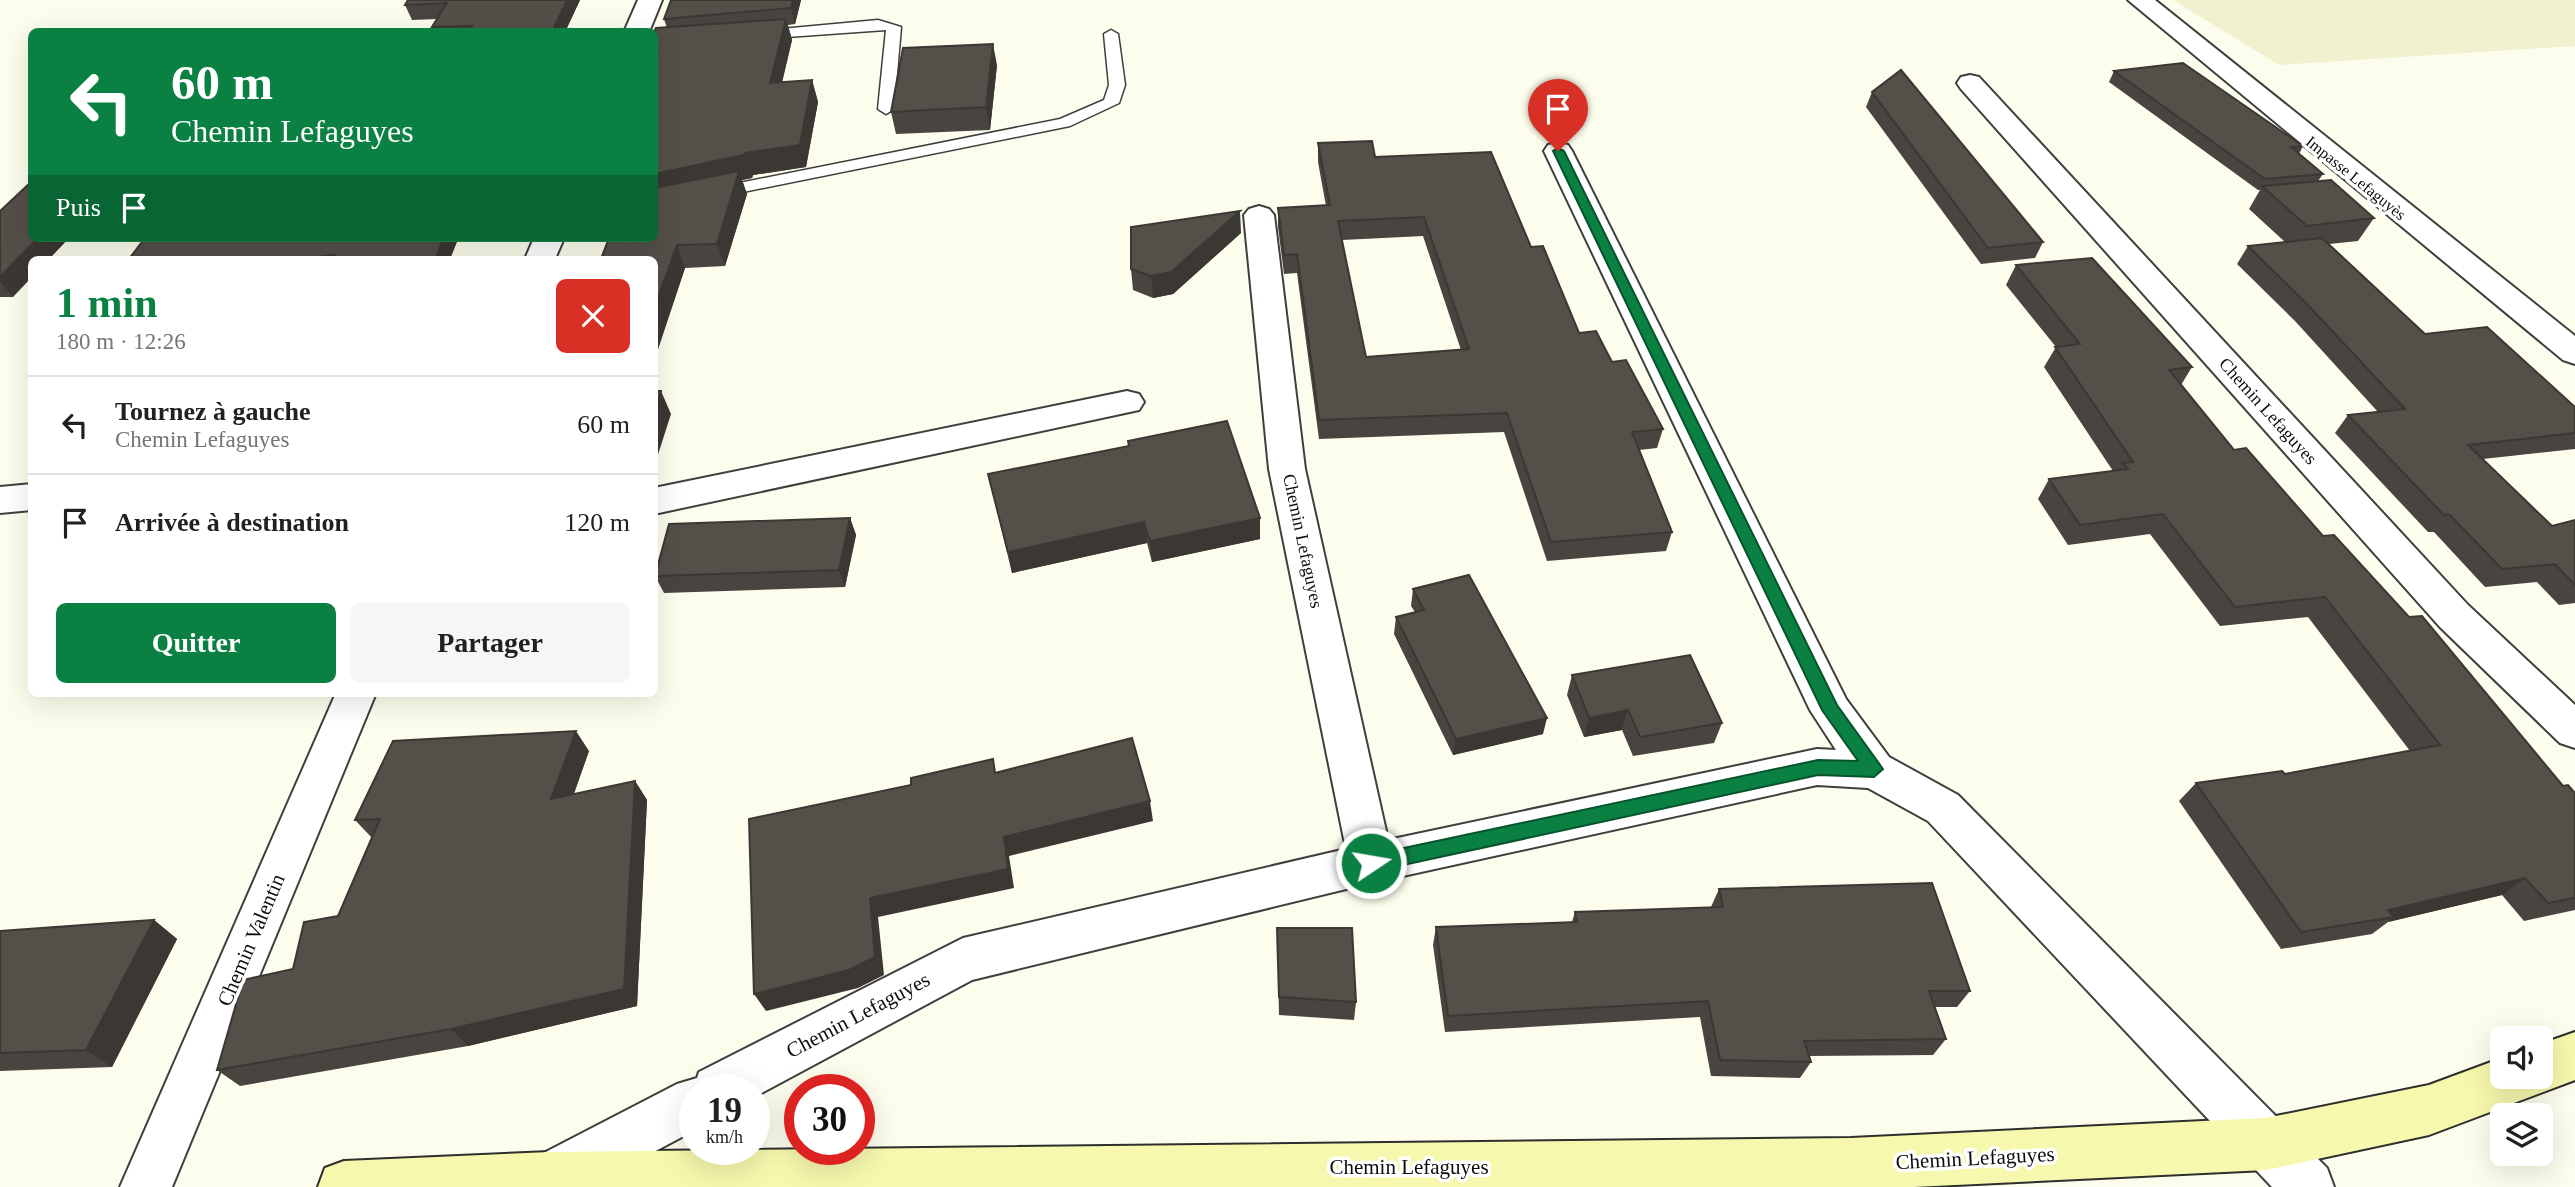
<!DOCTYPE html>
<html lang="fr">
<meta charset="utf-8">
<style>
:root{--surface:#fff;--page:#f6f6f6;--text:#202124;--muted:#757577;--line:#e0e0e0;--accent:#0b8043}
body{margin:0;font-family:Georgia,serif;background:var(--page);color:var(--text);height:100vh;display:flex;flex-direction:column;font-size:26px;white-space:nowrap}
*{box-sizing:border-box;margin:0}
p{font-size:23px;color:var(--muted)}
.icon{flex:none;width:38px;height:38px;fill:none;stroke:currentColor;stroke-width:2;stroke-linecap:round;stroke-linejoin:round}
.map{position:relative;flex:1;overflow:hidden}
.side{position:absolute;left:28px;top:256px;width:630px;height:441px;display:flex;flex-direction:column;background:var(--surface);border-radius:10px;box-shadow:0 7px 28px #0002}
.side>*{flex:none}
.guide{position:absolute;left:28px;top:28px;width:630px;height:214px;border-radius:10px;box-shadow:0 7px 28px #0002;background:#0b8043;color:#fff;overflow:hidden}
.controls{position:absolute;left:2490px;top:1026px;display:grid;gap:14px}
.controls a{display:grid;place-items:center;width:63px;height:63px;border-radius:10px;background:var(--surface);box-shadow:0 7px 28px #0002;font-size:35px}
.speed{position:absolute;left:679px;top:1074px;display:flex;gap:14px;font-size:35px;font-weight:700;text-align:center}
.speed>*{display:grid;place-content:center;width:91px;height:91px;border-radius:50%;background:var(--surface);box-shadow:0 7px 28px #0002;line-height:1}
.speed small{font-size:18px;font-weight:400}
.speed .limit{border:10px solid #d22;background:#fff;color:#111}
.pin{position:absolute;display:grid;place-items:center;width:60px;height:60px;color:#fff;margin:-72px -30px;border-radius:50% 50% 50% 0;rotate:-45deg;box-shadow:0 0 7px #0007}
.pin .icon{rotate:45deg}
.me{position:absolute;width:77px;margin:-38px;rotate:78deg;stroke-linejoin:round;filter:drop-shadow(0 0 5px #0008)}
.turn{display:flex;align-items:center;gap:24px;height:147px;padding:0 28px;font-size:32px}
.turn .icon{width:91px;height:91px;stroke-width:2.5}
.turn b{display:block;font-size:49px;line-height:60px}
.then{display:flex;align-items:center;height:66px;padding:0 28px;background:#0003;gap:14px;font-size:26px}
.round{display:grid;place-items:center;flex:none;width:74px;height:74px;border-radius:10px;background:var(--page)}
.summary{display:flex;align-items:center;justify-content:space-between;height:119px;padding:0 28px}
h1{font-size:42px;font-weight:600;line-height:52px;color:var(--accent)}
.action{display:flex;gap:14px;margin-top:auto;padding:14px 28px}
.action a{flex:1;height:80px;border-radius:10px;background:var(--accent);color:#fff;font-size:28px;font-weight:600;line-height:80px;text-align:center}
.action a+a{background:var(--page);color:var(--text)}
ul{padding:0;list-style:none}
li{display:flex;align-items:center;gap:21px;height:98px;padding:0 28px;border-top:2px solid var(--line)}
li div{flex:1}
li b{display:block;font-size:26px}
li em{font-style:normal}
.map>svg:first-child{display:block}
.farmland{fill:#eff1cf}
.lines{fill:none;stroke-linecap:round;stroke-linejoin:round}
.service-casing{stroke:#3f3f3f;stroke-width:3}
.minor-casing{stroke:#3f3f3f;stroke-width:4}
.secondary-casing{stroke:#2e2e2e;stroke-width:4}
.service{fill:#fff;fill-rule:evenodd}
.minor{fill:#fff;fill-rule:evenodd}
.secondary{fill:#f6f8ad;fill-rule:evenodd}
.wall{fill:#48443f;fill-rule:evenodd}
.shaded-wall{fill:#3b3733}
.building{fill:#544f49;stroke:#3b3733;stroke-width:2;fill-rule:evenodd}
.route{fill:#0b8043;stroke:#07532c;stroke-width:2}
.labels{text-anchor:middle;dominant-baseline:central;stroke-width:7;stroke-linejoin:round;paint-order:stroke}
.far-street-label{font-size:16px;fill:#0c0c0c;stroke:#fff}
.street-label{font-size:18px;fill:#0c0c0c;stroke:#fff}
.near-street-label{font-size:21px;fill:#0c0c0c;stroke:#fff}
</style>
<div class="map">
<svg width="2575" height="1187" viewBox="0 0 2575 1187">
<rect width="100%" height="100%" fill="#fdfded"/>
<polygon class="farmland" points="2173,0 2575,0 2575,46 2279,65"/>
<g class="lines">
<g class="service-casing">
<g id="service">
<polygon points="878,20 901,27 894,109 886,114 878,109 886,30 759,39 752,35 759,31"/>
<polygon points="1111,30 1118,34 1125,85 1119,103 1070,126 654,210 654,200 1060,119 1104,100 1109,85 1104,34"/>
</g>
</g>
<g class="minor-casing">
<g id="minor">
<polygon points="638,0 662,0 649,32 624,32"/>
<polygon points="2128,0 2155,0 2575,336 2575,364 2563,360"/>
<polygon points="1970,75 1979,77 2468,605 2575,705 2575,748 2560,743 2440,627 1961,89 1957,83 1961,77"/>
<polygon points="1558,143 1568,145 1572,151 1846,699 1889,757 1958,795 2327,1168 2334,1187 2272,1187 1928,821 1868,788 1817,785 1371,883 972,980 754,1097 754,1090 695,1090 695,1130 588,1187 533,1187 529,1176 536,1157 677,1084 697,1078 699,1072 963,938 1346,849 1269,469 1244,215 1249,209 1259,206 1269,209 1274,215 1305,469 1388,840 1817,749 1836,750 1810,710 1544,151 1548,145"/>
<polygon points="534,238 564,238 555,259 525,259"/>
<polygon points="1127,391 1139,394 1144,402 1139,410 654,514 654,488"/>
<polygon points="32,484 32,510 0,513 0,487"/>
<polygon points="336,693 376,693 172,1187 120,1187"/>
</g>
</g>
<g class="secondary-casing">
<polygon id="secondary" points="2575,1032 2575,1080 2429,1135 2266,1170 1914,1187 318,1187 325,1168 344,1161 550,1152 1851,1138 2266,1118 2429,1085 2502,1058 2502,1076 2541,1076 2541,1044"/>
</g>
<use href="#service" class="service"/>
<use href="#minor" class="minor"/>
<use href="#secondary" class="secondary"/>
</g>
<g class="wall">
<polygon points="408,0 580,0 565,32 434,32 432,27 437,19 412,20 405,5"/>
<polygon points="673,0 801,0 795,24 788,25 792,40 782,82 812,80 818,102 806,167 753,175 752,178 742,180 747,194 725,266 685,268 654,361 654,238 667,28 664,19"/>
<polygon points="997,65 990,130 896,134 891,112"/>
<polygon points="2114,71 2303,146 2299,154 2323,174 2318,181 2374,218 2358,241 2329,244 2425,334 2575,407 2575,449 2483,459 2552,526 2575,520 2575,603 2559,605 2537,582 2485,587 2434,532 2428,532 2335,433 2348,415 2378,412 2295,321 2237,264 2248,246 2285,242 2249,209 2260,190 2258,190 2109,82"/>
<polygon points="1872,92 2043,242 2035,258 1981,264 1866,107"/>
<path d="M 1318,143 L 1375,157 L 1531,247 L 1579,333 L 1612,362 L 1663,429 L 1657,448 L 1639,450 L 1672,532 L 1666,551 L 1547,561 L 1504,432 L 1319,439 L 1297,273 L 1284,274 L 1278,227 L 1278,208 L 1326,206 L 1318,162 ZM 1423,236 L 1461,350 L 1366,357 L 1342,240 Z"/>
<polygon points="0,211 32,238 69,238 49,259 32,259 13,297 0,297"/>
<polygon points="1241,233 1173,294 1153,298 1133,290 1131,269"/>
<polygon points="145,238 466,238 458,239 450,259 129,259"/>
<polygon points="2016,265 2192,367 2181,385 2234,450 2323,536 2563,786 2575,793 2575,910 2524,921 2502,895 2388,922 2372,934 2281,949 2179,801 2196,783 2285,774 2410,751 2308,617 2220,626 2150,534 2068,545 2038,499 2049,479 2113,471 2044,367 2056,347 2006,285"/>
<polygon points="988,474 1260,539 1152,562 1147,543 1012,573"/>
<polygon points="850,518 856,535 845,587 664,593 655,576"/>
<polygon points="1413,589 1543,734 1453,755 1394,634 1396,617 1415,612 1411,606"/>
<polygon points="1572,675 1722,723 1714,743 1633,756 1622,730 1584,737 1567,695"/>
<polygon points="589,751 574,794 635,781 647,800 637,1006 468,1046 240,1086 217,1070 293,969 338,916 372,838 355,820"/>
<polygon points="1719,889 1970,991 1957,1007 1935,1007 1946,1039 1933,1055 1809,1056 1811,1062 1800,1078 1711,1076 1700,1017 1445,1032 1433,945 1436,927 1572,922 1575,912 1711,907"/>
<polygon points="154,920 177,939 112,1067 0,1071 0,931"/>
<polygon points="1277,928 1356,1002 1354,1020 1279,1015"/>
</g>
<g class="shaded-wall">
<polygon points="567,0 580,0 565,32 552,32"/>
<polygon points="793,0 801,0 795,24 791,8"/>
<polygon points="786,19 792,40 777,104 770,83"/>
<polygon points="993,44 997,65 990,130 986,107"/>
<polygon points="812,80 818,102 806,167 753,175 752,178 742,180 747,194 725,266 717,244 654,198 654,174"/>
<polygon points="1240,211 1241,233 1173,294 1153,298 1151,276"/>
<polygon points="38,238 69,238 49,259 32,259 32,277 13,297 0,282 0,277"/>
<polygon points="444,238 458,239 450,259 435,259"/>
<polygon points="677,245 685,268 654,361 654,309"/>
<polygon points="661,391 671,414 654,467 654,411"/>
<polygon points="850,518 856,535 845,587 839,570"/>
<polygon points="1260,518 1260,539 1152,562 1150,541"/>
<polygon points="1144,522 1147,543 1012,573 1008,552"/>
<polygon points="1628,710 1622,730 1584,737 1589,718"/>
<polygon points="1547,718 1543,734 1453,755 1456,739"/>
<polygon points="576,731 589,751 565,817 551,799"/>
<polygon points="635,781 647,800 637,1006 468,1046 451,1029"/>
<polygon points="1150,801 1153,821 1009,856 1014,888 878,917 884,975 858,988 766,1011 754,994 870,898 1004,837"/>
<polygon points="2525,878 2502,895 2388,922 2394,917 2388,910"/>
<polygon points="154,920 177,939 112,1067 86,1050"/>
</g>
<g class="building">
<polygon points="408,0 567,0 552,32 469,32 472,26 432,27 447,3 405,5"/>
<polygon points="671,0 793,0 791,8 664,19"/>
<polygon points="786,19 770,83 812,80 800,145 745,153 744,155 654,174 654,32 656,28"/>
<polygon points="993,44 986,107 891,112 903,48"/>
<polygon points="2183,63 2303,146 2291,147 2323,174 2265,179 2114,71"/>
<polygon points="1901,70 2043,242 1988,248 1872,92"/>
<path d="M 1372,141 L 1375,157 L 1491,152 L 1531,247 L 1543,246 L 1579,333 L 1596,331 L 1612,362 L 1626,360 L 1663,429 L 1632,432 L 1672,532 L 1551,542 L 1507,413 L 1319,420 L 1297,254 L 1284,255 L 1278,208 L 1330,205 L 1318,143 ZM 1424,217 L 1469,349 L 1366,357 L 1338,221 Z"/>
<polygon points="739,171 717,244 677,245 654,309 654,259 601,259 609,238 654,238 654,188"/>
<polygon points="2331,180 2374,218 2307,226 2262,186"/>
<polygon points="32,181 32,238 38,238 0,277 0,211"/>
<polygon points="1240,211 1171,272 1151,276 1131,269 1131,227"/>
<polygon points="145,238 444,238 435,259 333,259 335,255 297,259 129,259"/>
<polygon points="2322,238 2425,334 2487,327 2575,407 2575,433 2468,445 2552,526 2575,520 2575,585 2555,564 2502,569 2449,514 2444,515 2348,415 2405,409 2307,304 2248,246"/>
<polygon points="2092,258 2192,367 2169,370 2234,450 2246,448 2323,536 2334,535 2409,617 2422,616 2563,786 2568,785 2575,793 2575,898 2548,903 2525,878 2388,910 2394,917 2301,932 2196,783 2282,771 2285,774 2440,745 2325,597 2235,607 2163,514 2080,525 2049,479 2128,469 2123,463 2133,462 2055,347 2080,344 2016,265"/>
<polygon points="654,391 661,391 654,411"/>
<polygon points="1227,421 1260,518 1150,541 1144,522 1008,552 988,474 1129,446 1128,441"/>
<polygon points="850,518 839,570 655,576 669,524"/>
<polygon points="1469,575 1547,718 1456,739 1396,617 1424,610 1413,589"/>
<polygon points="1690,655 1722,723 1640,737 1628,710 1589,718 1572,675"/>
<polygon points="576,731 551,799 635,781 624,989 451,1029 217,1070 243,980 293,969 304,922 338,916 380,819 355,820 393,741"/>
<polygon points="1132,738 1150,801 1004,837 1008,869 870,898 875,957 849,970 754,994 749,819 911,785 911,778 993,759 995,773"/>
<polygon points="1932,883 1970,991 1929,991 1946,1039 1804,1041 1811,1062 1720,1060 1708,1001 1448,1016 1436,927 1577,922 1575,912 1723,907 1719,889"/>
<polygon points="154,920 86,1050 0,1053 0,931"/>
<polygon points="1277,928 1352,928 1356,1002 1279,997"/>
</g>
<polygon class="route" points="1558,148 1564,151 1837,705 1883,769 1874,777 1818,775 1371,872 1365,869 1362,863 1365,858 1371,855 1818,760 1858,761 1822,710 1553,151"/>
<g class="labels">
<g class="far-street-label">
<text transform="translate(2356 178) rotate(39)">Impasse Lefaguyès</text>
</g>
<g class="street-label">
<text transform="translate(2268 411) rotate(48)">Chemin Lefaguyes</text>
<text transform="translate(1303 541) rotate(78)">Chemin Lefaguyes</text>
</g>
<g class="near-street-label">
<text transform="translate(251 940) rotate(-67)">Chemin Valentin</text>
<text transform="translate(858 1015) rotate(-28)">Chemin Lefaguyes</text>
<text transform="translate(1975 1158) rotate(-3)">Chemin Lefaguyes</text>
<text x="1409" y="1167">Chemin Lefaguyes</text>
</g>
</g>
</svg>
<div class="controls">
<a><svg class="icon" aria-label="sound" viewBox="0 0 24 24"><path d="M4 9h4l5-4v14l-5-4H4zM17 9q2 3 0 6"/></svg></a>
<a><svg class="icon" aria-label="layers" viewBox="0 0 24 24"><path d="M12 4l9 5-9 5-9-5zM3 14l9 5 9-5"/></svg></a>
</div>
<div class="speed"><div>19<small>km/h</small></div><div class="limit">30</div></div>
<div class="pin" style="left:1558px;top:151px;background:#d93025"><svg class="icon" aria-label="arrive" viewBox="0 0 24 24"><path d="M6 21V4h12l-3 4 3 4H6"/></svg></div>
<svg class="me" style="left:1371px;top:863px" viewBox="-20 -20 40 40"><circle r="17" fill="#0b8043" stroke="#fff" stroke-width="3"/><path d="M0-11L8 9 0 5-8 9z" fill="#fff"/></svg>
<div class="guide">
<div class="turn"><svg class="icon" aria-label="left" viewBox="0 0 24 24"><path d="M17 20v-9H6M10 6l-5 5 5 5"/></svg><div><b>60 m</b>Chemin Lefaguyes</div></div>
<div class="then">Puis<svg class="icon" aria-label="arrive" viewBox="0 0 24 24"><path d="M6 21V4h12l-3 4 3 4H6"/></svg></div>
</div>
<section class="side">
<div class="summary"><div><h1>1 min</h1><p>180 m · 12:26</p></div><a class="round" style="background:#d93025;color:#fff"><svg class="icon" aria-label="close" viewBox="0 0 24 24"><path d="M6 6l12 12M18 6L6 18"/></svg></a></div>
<ul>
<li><svg class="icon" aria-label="left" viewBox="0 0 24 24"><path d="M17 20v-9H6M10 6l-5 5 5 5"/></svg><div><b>Tournez à gauche</b><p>Chemin Lefaguyes</p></div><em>60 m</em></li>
<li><svg class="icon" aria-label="arrive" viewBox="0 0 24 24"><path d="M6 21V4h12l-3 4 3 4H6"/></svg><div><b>Arrivée à destination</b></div><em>120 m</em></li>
</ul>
<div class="action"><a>Quitter</a><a>Partager</a></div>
</section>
</div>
